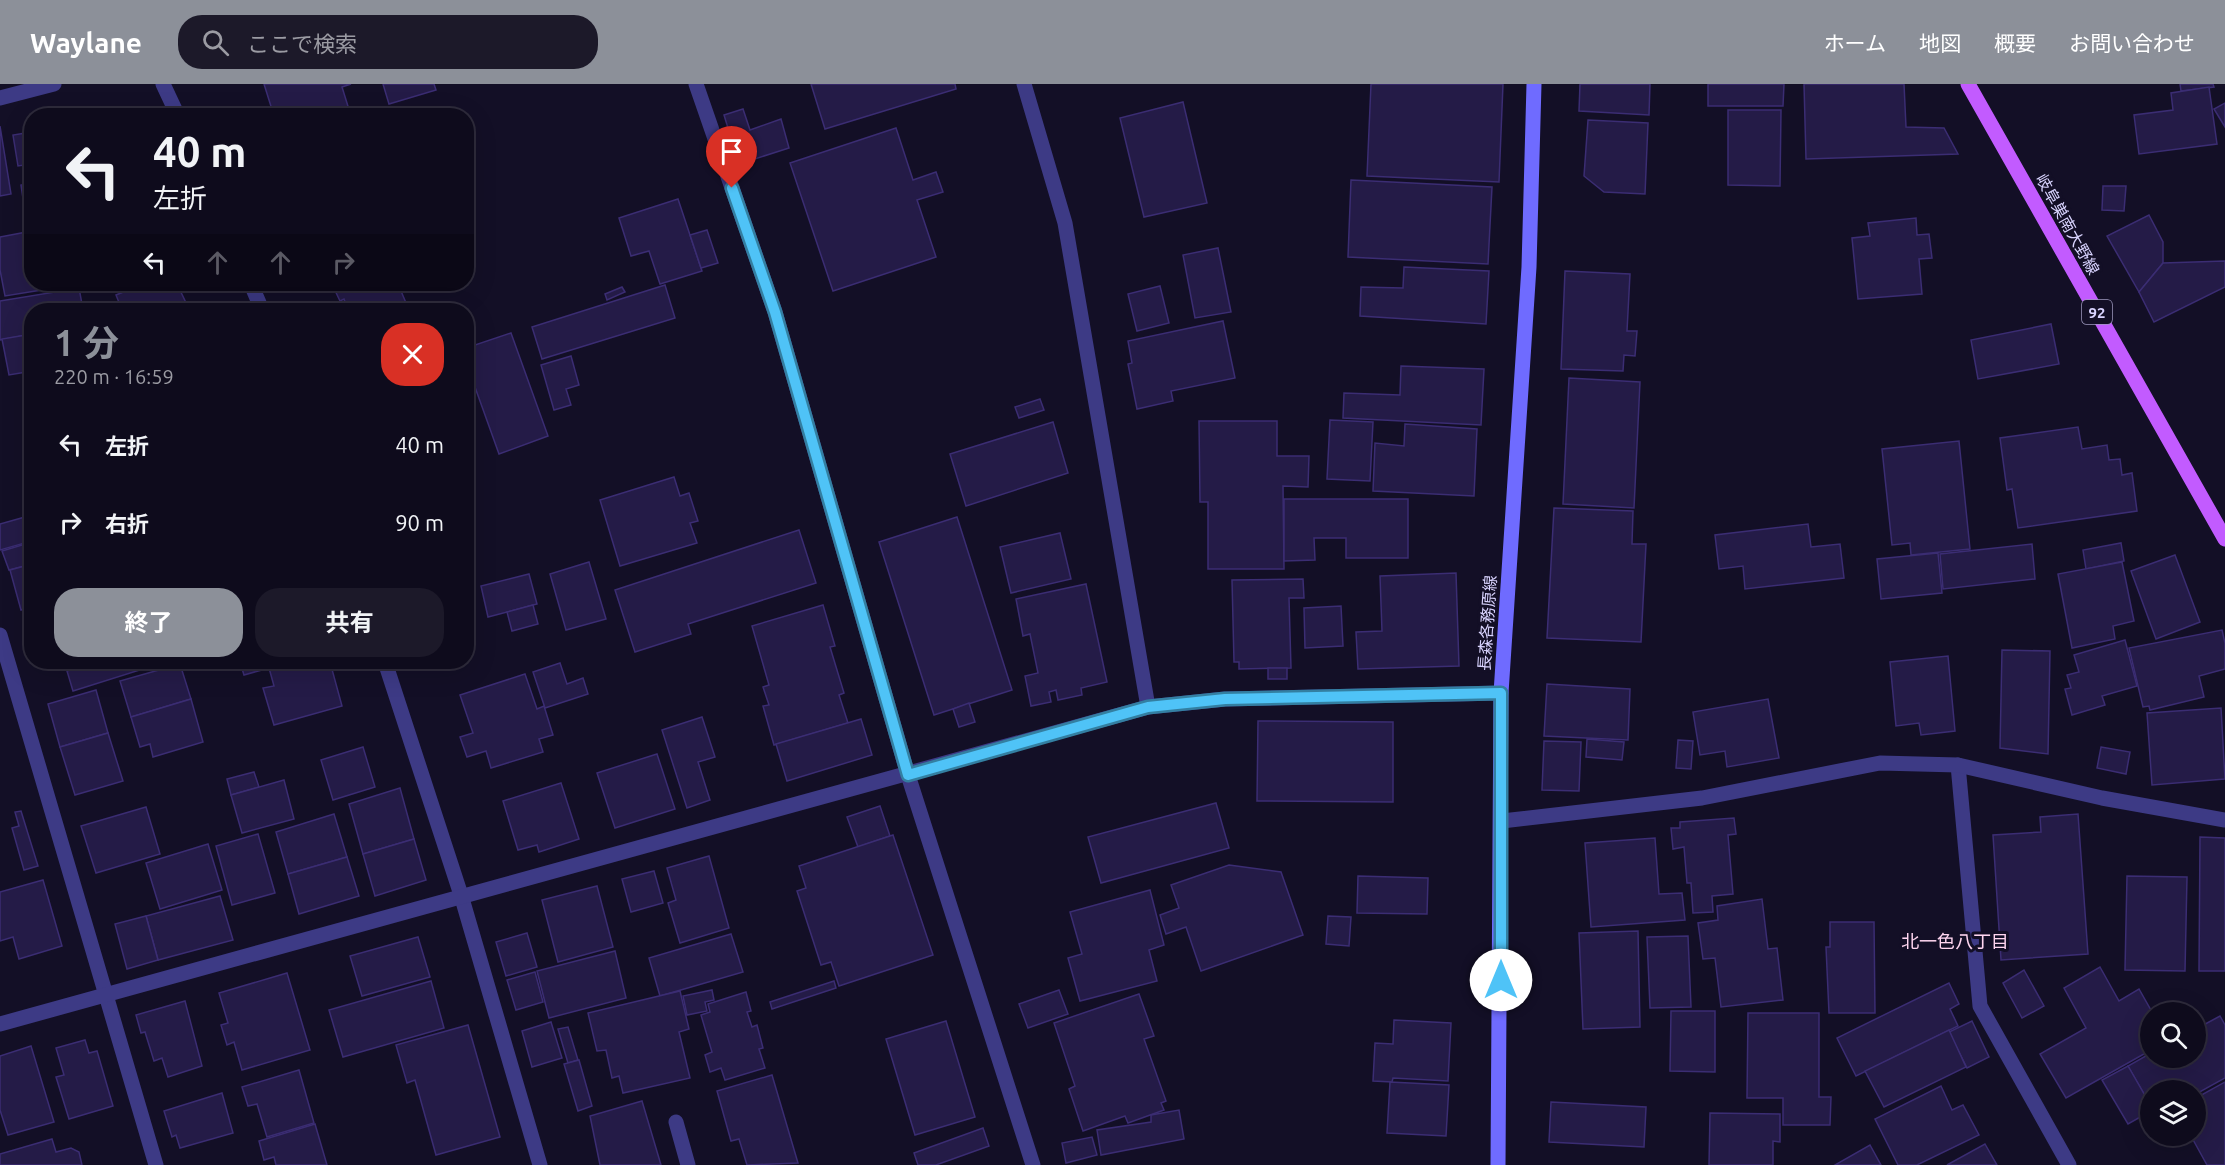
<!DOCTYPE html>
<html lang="ja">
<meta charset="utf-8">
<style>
:root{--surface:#0e0b1c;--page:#1c1929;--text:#f1f3f6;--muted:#9b9ba3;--line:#2e2b3b;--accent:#8c9099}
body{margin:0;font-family:Ubuntu,"Noto Sans JP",sans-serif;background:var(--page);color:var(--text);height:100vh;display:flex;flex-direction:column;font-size:22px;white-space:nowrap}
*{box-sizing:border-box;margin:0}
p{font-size:20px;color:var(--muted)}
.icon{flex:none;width:33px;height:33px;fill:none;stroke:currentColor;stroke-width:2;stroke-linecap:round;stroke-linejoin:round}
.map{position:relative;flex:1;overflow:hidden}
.panel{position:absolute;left:24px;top:219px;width:450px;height:366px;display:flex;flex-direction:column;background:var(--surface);border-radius:24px;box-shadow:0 6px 24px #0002,0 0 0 2px var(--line)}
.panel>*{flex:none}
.banner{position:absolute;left:24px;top:24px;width:450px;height:183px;border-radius:24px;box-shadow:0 6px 24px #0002,0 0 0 2px var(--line);background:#0e0b1c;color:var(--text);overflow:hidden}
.controls{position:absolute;left:2140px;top:918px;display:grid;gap:12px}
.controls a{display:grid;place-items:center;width:66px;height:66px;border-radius:50%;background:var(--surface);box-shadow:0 6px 24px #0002,0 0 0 2px var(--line);font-size:30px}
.pin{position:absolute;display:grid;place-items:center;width:51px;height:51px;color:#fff;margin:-62px -26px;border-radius:50% 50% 50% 0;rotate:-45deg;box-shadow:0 0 6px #0007}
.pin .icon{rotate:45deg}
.me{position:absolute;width:66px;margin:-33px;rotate:0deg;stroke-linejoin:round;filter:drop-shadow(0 0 4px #0008)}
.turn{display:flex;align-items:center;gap:21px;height:126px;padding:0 30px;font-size:27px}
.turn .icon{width:78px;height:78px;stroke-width:2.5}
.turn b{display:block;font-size:42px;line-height:51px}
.lanes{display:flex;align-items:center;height:57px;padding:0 30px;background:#0003;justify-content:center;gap:30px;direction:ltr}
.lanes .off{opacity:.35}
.round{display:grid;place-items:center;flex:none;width:63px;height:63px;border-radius:24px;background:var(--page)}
.summary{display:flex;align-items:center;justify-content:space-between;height:102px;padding:0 30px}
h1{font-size:36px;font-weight:700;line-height:45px;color:var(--accent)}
.action{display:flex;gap:12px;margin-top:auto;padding:12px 30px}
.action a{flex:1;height:69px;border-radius:24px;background:var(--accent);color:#fff;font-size:24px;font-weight:700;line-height:69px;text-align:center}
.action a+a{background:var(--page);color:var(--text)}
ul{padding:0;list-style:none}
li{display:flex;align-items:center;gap:18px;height:78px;padding:0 30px}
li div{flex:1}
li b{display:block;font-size:22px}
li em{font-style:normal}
header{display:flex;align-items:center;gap:36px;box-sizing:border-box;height:84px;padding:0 30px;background:var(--accent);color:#fff}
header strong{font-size:28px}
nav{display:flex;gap:33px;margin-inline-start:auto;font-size:21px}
.search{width:420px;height:54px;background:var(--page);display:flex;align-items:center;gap:15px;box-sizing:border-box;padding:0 21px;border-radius:24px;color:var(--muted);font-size:22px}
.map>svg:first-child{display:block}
.building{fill:#241b47;stroke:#3b2d73;stroke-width:1.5}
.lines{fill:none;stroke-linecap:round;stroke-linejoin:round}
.minor{stroke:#3d3a85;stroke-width:15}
.secondary{stroke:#6f6bff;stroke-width:15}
.primary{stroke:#c25bff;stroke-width:15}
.route-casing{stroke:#337fa1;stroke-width:15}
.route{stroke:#4fc3f7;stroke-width:10}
.labels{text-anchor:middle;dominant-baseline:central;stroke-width:6;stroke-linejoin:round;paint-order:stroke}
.shield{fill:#130f26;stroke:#9e99be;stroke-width:1.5}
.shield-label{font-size:15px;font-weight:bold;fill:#d9d4ff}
.street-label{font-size:16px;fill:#d9d4ff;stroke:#130f26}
.neighbourhood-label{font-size:18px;fill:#ffd6f0;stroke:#130f26}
</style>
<header>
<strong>Waylane</strong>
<div class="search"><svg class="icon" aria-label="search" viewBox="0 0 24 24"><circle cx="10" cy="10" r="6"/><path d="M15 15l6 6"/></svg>ここで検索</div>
<nav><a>ホーム</a><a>地図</a><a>概要</a><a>お問い合わせ</a></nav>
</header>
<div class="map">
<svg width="2225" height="1081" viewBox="0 0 2225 1081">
<rect width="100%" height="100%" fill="#130f26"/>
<g class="building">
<polygon points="264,0 351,0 342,3 351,32 274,32"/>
<polygon points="383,0 434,0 436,6 389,20"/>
<polygon points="811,0 955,0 956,5 825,45"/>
<polygon points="1371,0 1503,0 1499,98 1367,92"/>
<polygon points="1580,0 1650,0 1649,31 1579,27"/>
<polygon points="1708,0 1784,0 1783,22 1708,22"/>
<polygon points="1804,0 1904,0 1906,43 1944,44 1958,70 1806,75"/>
<polygon points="2180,0 2213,0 2214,3 2181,7"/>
<polygon points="2209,3 2217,60 2139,70 2134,31 2173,26 2171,9"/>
<polygon points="1183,18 1207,119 1144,133 1120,34"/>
<polygon points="2225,19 2225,43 2214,25"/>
<polygon points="743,25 750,46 781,35 789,64 739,80 724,31"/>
<polygon points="1728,26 1781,26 1780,102 1728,101"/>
<polygon points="1588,36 1648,39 1645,110 1604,108 1584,92"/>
<polygon points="0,42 11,110 0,112"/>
<polygon points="896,44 913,96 936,88 943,108 917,116 936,173 833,207 790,79"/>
<polygon points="32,48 32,127 25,128 21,101 27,100 24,81 18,82 13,51"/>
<polygon points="1351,96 1492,103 1488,180 1348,173"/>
<polygon points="2103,102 2126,102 2124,127 2102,126"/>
<polygon points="678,115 702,187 660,200 649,167 631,172 619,134"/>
<polygon points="2149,131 2163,158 2163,179 2139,208 2107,152"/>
<polygon points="1916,134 1917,151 1929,150 1932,174 1919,175 1922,210 1858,215 1852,154 1870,152 1868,139"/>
<polygon points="707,146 718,179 701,184 690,151"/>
<polygon points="32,147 32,200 60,200 60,203 5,212 0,186 0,153"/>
<polygon points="1218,164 1231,228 1195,234 1183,171"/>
<polygon points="2225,177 2225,203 2154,238 2139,208 2163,179"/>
<polygon points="1404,183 1489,187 1486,240 1360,232 1361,203 1403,204"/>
<polygon points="1565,187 1630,190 1627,247 1637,247 1635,272 1624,271 1623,287 1561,285"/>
<polygon points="143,200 177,200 189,225 122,226 116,211"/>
<polygon points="332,200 398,200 409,226 348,226 344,215 340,217"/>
<polygon points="665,201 675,234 542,275 532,243"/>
<polygon points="1160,202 1169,239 1137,247 1128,210"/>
<polygon points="622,203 625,208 607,216 605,210"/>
<polygon points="79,204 82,220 66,222 66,226 32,226 32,250 0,256 0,217"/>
<polygon points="1223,237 1235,294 1171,307 1173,317 1137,325 1128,280 1132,279 1128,257"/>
<polygon points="2051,240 2059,280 1978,295 1971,256"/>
<polygon points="511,249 548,352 499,370 466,278 466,264"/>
<polygon points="32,250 32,287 9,291 2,255"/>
<polygon points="571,272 579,301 566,305 571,321 554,326 541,281"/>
<polygon points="1401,282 1484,285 1481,341 1343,334 1344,309 1400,311"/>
<polygon points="1569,294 1640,298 1634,424 1563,420"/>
<polygon points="1040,315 1044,326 1019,334 1015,323"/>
<polygon points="1330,336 1373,338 1370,397 1327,395"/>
<polygon points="1199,337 1277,337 1277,372 1309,372 1308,403 1283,402 1284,485 1208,485 1208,418 1200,418"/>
<polygon points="1053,338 1068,389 966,422 950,370"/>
<polygon points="1405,340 1477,345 1474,412 1373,407 1375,359 1404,362"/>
<polygon points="2078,343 2082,365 2107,361 2109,376 2120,375 2122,391 2132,389 2137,427 2018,444 2012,405 2007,406 2000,354"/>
<polygon points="1959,357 1970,465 1911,471 1910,459 1892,461 1882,365"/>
<polygon points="674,393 680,412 689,409 698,437 690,439 697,459 620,482 600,416"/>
<polygon points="1284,415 1408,415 1408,474 1346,474 1346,454 1314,454 1315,476 1284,477"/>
<polygon points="1554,424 1633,427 1632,460 1646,460 1641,558 1547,554"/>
<polygon points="25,433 32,457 0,466 0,440"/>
<polygon points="957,433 1012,606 934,631 879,458"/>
<polygon points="1808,440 1811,463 1840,460 1844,494 1745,505 1743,482 1719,485 1715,451"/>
<polygon points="799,446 816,499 688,540 691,550 635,568 615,506"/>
<polygon points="1060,449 1071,495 1011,509 1000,463"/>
<polygon points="32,458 32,480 9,486 2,467"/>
<polygon points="2121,459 2124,477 2086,485 2083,466"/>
<polygon points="2032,460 2035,495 1943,505 1940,470"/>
<polygon points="1938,469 1942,509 1881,515 1877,475"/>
<polygon points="2175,471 2200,538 2156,555 2131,487"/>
<polygon points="589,478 606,535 566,546 550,490"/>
<polygon points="2122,478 2134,537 2113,542 2115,555 2072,564 2058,490"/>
<polygon points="32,480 32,523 21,526 10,486"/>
<polygon points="1456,489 1459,582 1358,585 1356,548 1382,547 1380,492"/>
<polygon points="529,490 537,520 488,533 481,502"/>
<polygon points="1303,495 1304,514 1289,514 1291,584 1239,585 1239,578 1234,578 1232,496"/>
<polygon points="1086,500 1107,598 1081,604 1082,611 1058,616 1056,606 1049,608 1051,618 1031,622 1025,592 1038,589 1030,550 1023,552 1016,515"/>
<polygon points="533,521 538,540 512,547 507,528"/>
<polygon points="823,521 835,562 830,563 844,609 839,611 848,639 774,661 763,622 769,621 763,603 769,601 752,542"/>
<polygon points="1341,522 1343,562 1305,564 1304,524"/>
<polygon points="2222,546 2225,559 2225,585 2199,592 2204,613 2150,626 2149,622 2143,623 2129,564"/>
<polygon points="2125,556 2137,602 2102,612 2105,621 2072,631 2065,605 2071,604 2067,591 2079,588 2074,571"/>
<polygon points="2002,566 2050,567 2048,670 2000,664"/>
<polygon points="1948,572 1955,647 1921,651 1919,639 1896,642 1890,578"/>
<polygon points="81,578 161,578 162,579 73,607 67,587 82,582"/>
<polygon points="240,578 330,578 342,622 274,641 263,604 274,602 269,584 244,591"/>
<polygon points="560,579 567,600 583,594 588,610 545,624 533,588"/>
<polygon points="180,580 191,615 131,633 120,597"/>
<rect x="1268" y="584" width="19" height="11"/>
<polygon points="525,590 537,625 544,622 553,651 539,655 543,668 491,684 486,667 467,673 460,653 473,649 460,611"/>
<polygon points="1547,600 1630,605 1628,656 1544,652"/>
<polygon points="96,606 108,649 60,663 48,620"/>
<polygon points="191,615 203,658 153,673 150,660 140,663 131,633"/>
<polygon points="1768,615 1779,674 1727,683 1725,667 1700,671 1693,628"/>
<polygon points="969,619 975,638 959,643 953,625"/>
<polygon points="2221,624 2225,695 2152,701 2147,629"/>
<polygon points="702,633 715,673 698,678 710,716 687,724 662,646"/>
<polygon points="861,635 872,671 787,697 776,660"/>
<polygon points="1258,637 1393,638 1393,718 1257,717"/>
<polygon points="108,649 123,697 75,711 60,663"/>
<polygon points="1587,655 1624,658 1622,676 1586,673"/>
<polygon points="1678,656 1693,657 1691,685 1676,684"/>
<polygon points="1544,657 1581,658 1579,707 1542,706"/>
<polygon points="363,663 375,703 333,716 321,676"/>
<polygon points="2101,663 2130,668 2126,690 2097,684"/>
<polygon points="657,670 675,725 615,744 597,689"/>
<polygon points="254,688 259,703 231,711 227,695"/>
<polygon points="284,696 294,735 242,749 231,711"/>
<polygon points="561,699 579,755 539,768 537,761 518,766 503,717"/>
<polygon points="400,704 414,755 363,770 349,720"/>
<polygon points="1216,719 1229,764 1101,799 1088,753"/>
<polygon points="880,722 890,752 858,763 847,733"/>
<polygon points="146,723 160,770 96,789 81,742"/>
<polygon points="21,727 38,782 24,786 12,744 19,742 15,728"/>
<polygon points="334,730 347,773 288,790 276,748"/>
<polygon points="2078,730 2088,870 2001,876 1993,751 2041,748 2040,733"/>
<polygon points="1734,734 1736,750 1728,751 1733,810 1712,812 1713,828 1693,829 1691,799 1687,799 1684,763 1673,765 1671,744 1680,744 1680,738"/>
<polygon points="258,750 275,809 232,821 216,762"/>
<polygon points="893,751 933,871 839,902 831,878 821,881 797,807 806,804 799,782"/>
<polygon points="2200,753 2225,754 2225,887 2199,887"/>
<polygon points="1655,754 1659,810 1682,809 1685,836 1591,843 1585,759"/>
<polygon points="414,755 426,796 375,812 363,770"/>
<polygon points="208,760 222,806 160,825 146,779"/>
<polygon points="709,772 729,844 680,859 668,819 676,816 667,784"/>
<polygon points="347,773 359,812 299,830 288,790"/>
<polygon points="1229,781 1281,788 1303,851 1201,887 1186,843 1166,850 1160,831 1179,824 1171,801"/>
<polygon points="654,787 663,819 631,828 622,795"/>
<polygon points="1358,792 1428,794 1427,830 1357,829"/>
<polygon points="2127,792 2187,793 2185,887 2125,886"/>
<polygon points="43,796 62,862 19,875 13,853 0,857 0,808"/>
<polygon points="597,802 613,863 558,878 542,816"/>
<polygon points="1150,806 1164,861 1149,866 1157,897 1080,917 1068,874 1082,870 1070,828"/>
<polygon points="220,812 233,856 158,876 146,832"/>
<polygon points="1762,815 1768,865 1777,864 1783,916 1721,923 1715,874 1703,875 1698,839 1718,836 1717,822"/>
<polygon points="146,832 158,876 127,885 115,840"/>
<polygon points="1328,832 1351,833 1349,862 1326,860"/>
<polygon points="1830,838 1874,838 1875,929 1829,929 1826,863 1830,863"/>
<polygon points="1638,847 1640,943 1583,945 1579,849"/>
<polygon points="527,849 537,883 506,892 496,858"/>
<polygon points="731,850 743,888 660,912 649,874"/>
<polygon points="1688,852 1691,923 1650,924 1647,853"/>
<polygon points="418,853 430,893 362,912 350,872"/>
<polygon points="615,867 626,914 549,934 537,887"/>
<polygon points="2100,883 2119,917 2139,905 2152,928 2151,966 2066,1014 2040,970 2086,944 2064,904"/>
<polygon points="2024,886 2044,922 2022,934 2003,899"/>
<polygon points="535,888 543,918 516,926 507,896"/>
<polygon points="287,889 310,966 242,986 234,958 227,961 221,941 228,939 219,909"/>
<polygon points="431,897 444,944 343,973 329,926"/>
<polygon points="834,897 836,904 772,925 770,918"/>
<polygon points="1949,899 1959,920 1950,925 1958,942 1856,992 1837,954"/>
<polygon points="712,906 714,916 705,918 707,927 687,931 683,912"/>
<polygon points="1059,906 1068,930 1028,944 1019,920"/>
<polygon points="680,907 689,945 679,948 690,994 623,1009 619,992 612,994 606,966 597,967 588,929"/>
<polygon points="746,908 751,927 747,928 752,943 757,941 763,964 759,965 765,984 725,996 721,984 710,988 705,971 712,968 701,931 710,928 708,920"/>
<polygon points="1139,910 1154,952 1144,955 1166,1017 1161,1019 1164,1026 1128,1039 1125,1032 1083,1047 1069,1005 1075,1002 1054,939"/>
<polygon points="185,917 202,982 168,993 162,974 154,977 145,948 141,949 136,931"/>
<polygon points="1671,927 1715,927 1715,988 1670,987"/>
<polygon points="1748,929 1819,929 1819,1013 1831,1013 1830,1041 1783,1041 1783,1014 1747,1014"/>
<polygon points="2220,932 2225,941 2225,994 2196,1010 2196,1006 2151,1006 2151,1022 2128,982 2151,969 2151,974 2196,974 2196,945"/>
<polygon points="1394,936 1451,939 1448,997 1393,994 1392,998 1373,997 1375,959 1393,960"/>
<polygon points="946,937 975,1033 915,1051 886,955"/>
<polygon points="1972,937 1989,973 1967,984 1949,948"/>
<polygon points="551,938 562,974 532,983 522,947"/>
<polygon points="468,941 500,1053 436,1071 415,996 407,999 396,961"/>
<polygon points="568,943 578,976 568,979 558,945"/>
<polygon points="1949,946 1966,983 1884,1023 1865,987"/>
<polygon points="85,956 89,969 97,967 113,1022 69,1035 56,993 64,991 56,964"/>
<polygon points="31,962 54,1038 8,1051 0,1026 0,972"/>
<polygon points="579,976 592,1022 578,1027 564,980"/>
<polygon points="2128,982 2151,1022 2151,1027 2128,1040 2102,996"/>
<polygon points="299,986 314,1039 267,1053 257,1020 248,1022 242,1003"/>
<polygon points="772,991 798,1079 747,1081 739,1055 731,1057 717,1007"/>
<polygon points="1390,998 1449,1001 1446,1052 1387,1049"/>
<polygon points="2225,998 2225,1081 2207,1081 2191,1052 2196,1052 2196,1014"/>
<polygon points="1941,1002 1952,1026 1963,1021 1979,1051 1917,1081 1898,1081 1875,1035"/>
<polygon points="222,1009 233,1049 180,1064 176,1051 172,1053 164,1027"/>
<polygon points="642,1017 661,1081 600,1081 590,1032"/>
<polygon points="1551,1018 1646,1023 1644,1063 1549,1058"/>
<polygon points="1179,1026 1184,1055 1101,1071 1097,1046 1151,1038 1151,1031"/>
<polygon points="1710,1029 1780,1030 1780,1058 1773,1057 1773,1081 1709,1081"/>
<polygon points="315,1040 327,1081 276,1081 274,1073 264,1076 259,1057"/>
<polygon points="983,1044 989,1062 936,1081 918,1081 914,1069"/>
<polygon points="1092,1053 1097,1071 1066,1079 1062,1059"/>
<polygon points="52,1055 56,1068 71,1064 79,1068 82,1081 0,1081 0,1070"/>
<polygon points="1985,1060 1997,1081 1947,1081"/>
<polygon points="1870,1061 1881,1081 1835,1081"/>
</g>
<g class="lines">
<g class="minor">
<polyline points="163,0 178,32"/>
<polyline points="696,0 775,228 908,691 1033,1081"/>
<polyline points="1024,0 1065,139 1148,623"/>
<polyline points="0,14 54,0"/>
<polyline points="251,200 262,226"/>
<polyline points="0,551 156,1081"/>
<polyline points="385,578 461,811 540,1081"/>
<polyline points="1958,681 1980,922 2069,1081"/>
<polyline points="1502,737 1702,714 1880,679 1958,681 2102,714 2225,736"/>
<polyline points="0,940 1148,623 1225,615 1501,609"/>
<polyline points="676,1038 688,1081"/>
</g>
<polyline class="secondary" points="1498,1081 1501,609 1529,183 1534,0"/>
<polyline class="primary" points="1968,0 2225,455"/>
</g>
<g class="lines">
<g class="route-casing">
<polyline id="route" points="732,104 775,228 908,691 1148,623 1225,615 1501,609 1501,896"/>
</g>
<use href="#route" class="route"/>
</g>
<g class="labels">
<rect class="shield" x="2082" y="216" width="30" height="24" rx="4.5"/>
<g class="shield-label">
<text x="2097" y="228">92</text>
</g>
<g class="street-label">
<text transform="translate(2068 140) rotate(61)">岐阜巣南大野線</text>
<text transform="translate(1487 539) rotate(-86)">長森各務原線</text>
</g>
<g class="neighbourhood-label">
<text x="1955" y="857">北一色八丁目</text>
</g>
</g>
</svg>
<div class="controls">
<a><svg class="icon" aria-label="search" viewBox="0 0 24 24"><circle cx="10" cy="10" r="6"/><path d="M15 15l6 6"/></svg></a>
<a><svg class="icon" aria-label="layers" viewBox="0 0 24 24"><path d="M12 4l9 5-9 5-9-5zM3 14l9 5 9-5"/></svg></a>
</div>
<div class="pin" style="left:732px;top:104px;background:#d93025"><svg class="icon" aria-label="arrive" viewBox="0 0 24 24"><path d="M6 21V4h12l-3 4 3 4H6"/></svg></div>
<svg class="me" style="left:1501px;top:896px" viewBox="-20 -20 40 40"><circle r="19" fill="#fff"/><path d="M0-13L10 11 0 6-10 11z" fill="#4fc3f7"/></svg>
<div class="banner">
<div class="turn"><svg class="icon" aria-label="left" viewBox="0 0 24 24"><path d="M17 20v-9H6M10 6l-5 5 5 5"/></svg><div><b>40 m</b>左折</div></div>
<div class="lanes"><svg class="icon" aria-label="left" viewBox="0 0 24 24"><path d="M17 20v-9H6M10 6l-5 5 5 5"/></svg><svg class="icon off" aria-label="ahead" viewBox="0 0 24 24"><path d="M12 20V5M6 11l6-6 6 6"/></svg><svg class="icon off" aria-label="ahead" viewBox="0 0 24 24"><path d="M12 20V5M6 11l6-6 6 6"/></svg><svg class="icon off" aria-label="right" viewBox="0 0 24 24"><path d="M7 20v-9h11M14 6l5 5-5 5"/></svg></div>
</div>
<section class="panel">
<div class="summary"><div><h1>1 分</h1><p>220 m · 16:59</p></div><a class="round" style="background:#d93025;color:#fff"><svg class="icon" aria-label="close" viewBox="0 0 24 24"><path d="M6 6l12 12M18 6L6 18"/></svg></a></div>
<ul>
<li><svg class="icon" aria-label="left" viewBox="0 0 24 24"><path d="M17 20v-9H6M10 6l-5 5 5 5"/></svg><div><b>左折</b></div><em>40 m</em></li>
<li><svg class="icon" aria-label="right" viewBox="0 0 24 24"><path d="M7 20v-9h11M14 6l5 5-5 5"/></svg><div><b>右折</b></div><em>90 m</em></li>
</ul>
<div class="action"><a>終了</a><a>共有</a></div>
</section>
</div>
